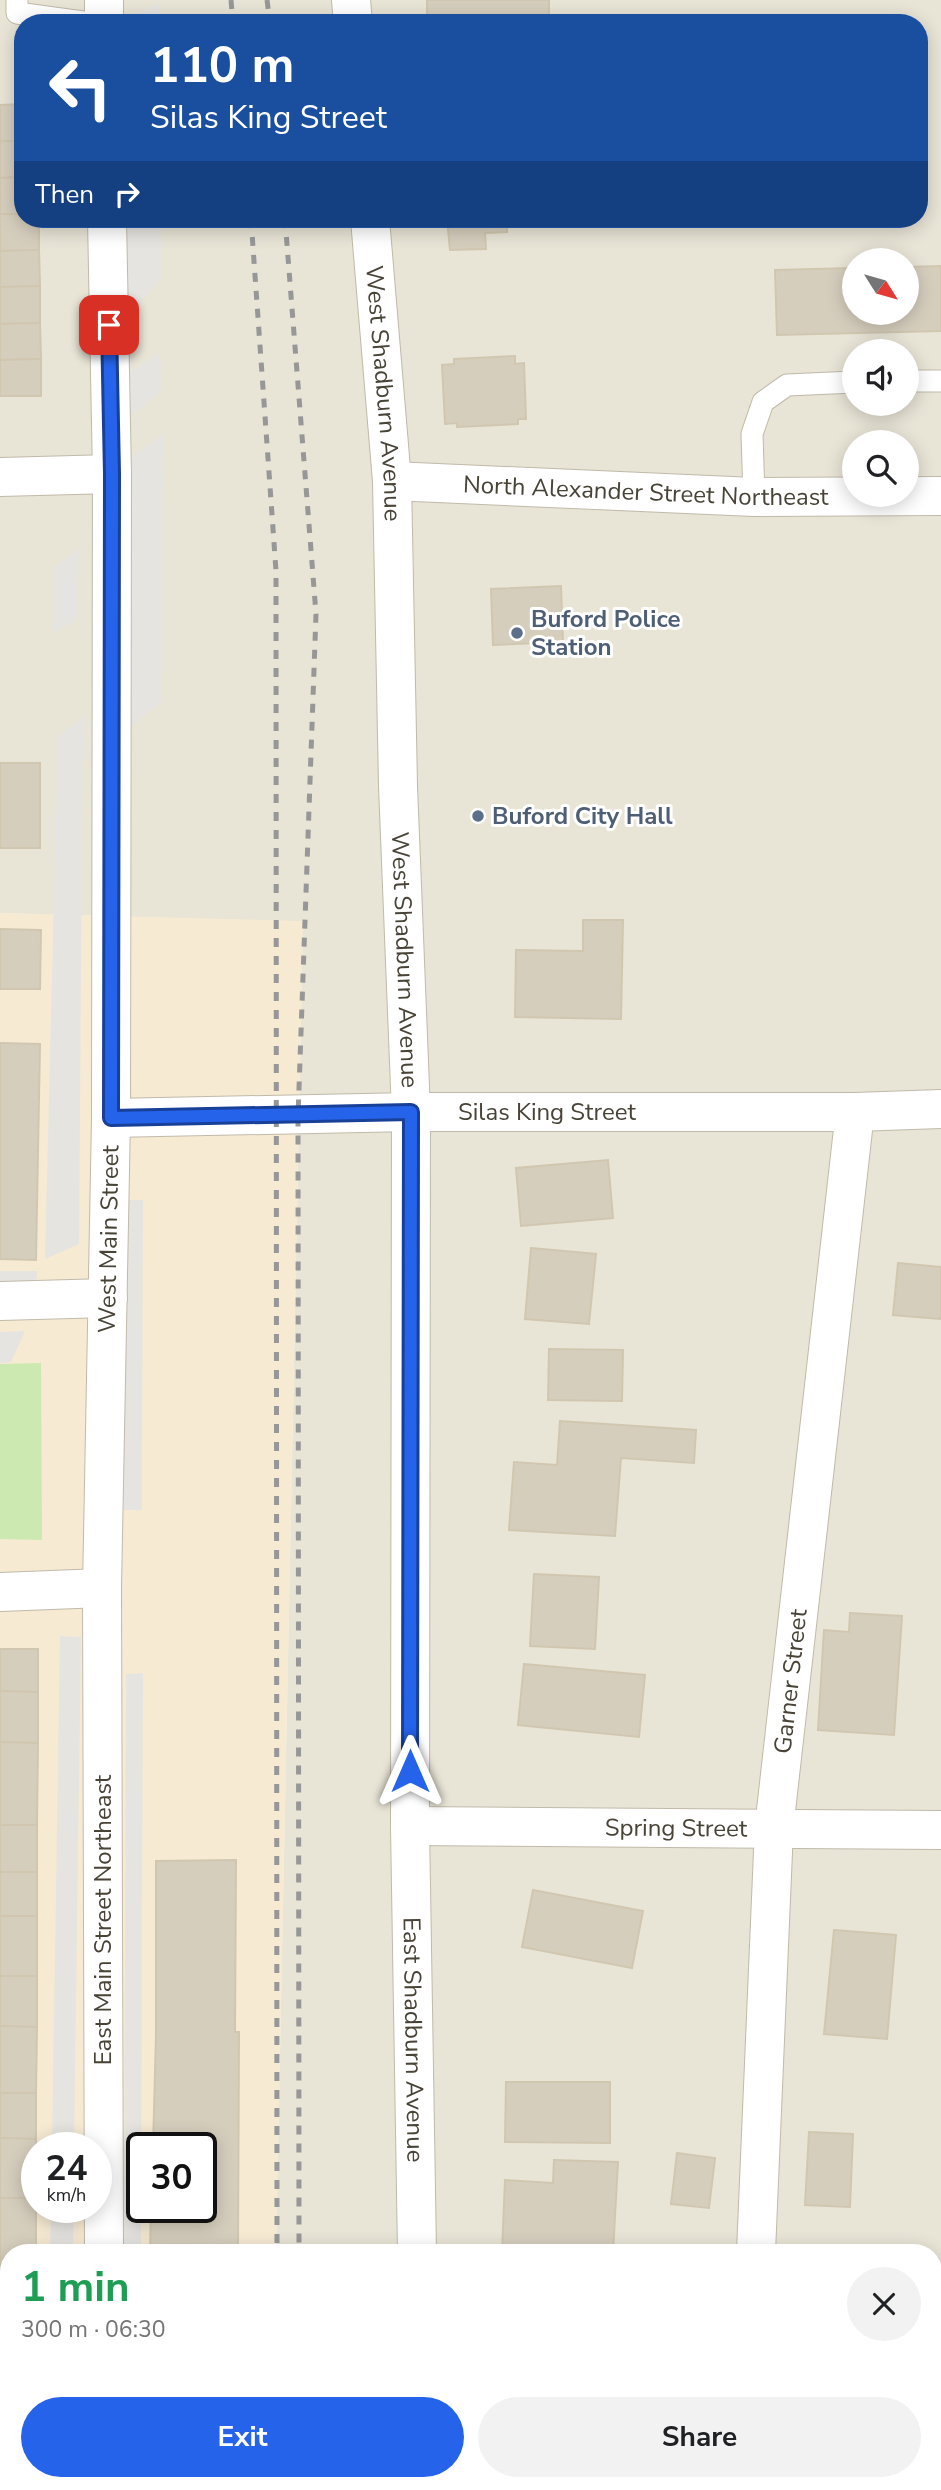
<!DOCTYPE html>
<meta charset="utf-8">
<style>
:root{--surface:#fff;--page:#f2f2f2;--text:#202124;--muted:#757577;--accent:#2563eb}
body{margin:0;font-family:"Nunito Sans",sans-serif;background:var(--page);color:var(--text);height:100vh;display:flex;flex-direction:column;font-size:26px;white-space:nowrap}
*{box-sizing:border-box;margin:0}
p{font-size:23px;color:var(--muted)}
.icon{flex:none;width:38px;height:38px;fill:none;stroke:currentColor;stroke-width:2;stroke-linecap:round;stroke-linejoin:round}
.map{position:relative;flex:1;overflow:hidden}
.side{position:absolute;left:0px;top:2244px;width:942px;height:247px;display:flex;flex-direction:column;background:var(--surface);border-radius:28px 28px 0 0;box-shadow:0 4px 18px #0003}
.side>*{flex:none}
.banner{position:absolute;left:14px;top:14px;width:914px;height:214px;border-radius:28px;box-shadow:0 4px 18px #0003;background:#1a4fa0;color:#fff;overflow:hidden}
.needle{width:46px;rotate:127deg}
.controls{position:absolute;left:842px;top:248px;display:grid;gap:14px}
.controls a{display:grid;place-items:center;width:77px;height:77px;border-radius:50%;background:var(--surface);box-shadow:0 4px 18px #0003;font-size:35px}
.speed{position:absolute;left:21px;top:2132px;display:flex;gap:14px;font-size:35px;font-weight:700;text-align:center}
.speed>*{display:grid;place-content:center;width:91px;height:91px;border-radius:50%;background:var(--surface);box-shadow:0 4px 18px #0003;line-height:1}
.speed small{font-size:18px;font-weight:400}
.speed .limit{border:4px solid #111;border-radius:10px;background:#fff;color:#111}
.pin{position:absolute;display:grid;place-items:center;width:60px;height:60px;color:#fff;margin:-30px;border-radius:14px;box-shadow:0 4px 10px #0006}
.me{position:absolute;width:77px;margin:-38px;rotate:0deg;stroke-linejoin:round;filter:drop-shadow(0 0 5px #0008)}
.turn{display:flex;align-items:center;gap:24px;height:147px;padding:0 21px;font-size:32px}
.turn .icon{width:91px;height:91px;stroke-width:2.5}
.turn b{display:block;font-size:49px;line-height:60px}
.then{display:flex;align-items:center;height:66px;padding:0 21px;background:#0003;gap:14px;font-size:26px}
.round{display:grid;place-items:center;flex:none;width:74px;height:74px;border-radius:37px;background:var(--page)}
.headline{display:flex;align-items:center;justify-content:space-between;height:119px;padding:0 21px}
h1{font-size:42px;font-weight:700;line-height:52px;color:#1e9e55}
.primary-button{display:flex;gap:14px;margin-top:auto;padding:14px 21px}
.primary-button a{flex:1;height:80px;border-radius:42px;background:var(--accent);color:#fff;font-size:28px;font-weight:700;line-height:80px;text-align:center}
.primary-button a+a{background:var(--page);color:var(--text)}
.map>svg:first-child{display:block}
.residential{fill:#e8e4d6;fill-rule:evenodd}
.commercial{fill:#f6ead3;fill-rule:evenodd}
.green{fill:#cbe9b0}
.parking{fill:#e6e4e0}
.building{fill:#d6cebd;stroke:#d1c7b0;stroke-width:2}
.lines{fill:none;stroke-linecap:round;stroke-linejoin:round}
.service-casing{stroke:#c0baaa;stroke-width:23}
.minor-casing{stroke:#c0baaa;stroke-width:40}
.tertiary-casing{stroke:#c0baaa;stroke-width:40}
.service{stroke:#fff;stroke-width:21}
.minor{stroke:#fff;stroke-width:38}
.tertiary{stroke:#fff;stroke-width:38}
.rail{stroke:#979797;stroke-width:5;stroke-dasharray:9 9;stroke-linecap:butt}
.route-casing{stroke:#184099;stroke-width:18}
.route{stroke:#2563eb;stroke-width:12}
.service-dot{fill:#5c6f8a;stroke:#fff;stroke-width:2.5}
.labels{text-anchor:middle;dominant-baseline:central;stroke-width:6;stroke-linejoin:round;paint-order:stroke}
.street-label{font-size:24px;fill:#484337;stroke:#fff}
.service-label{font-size:24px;font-weight:bold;fill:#4e5e75;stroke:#fff;text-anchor:start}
</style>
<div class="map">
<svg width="941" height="2490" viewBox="0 0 941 2490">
<rect width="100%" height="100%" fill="#f4f2e8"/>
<path class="residential" d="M 0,0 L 941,0 L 941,2490 L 271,2490 L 271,2482 L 933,2482 L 933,2252 L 276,2252 L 303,922 L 0,913 ZM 23,23 L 919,23 L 919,219 L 23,219 ZM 854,261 L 906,261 L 906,313 L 854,313 ZM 854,352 L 906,352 L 906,404 L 854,404 ZM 854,443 L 906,443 L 906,495 L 854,495 Z"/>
<path class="commercial" d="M 0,913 L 303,921 L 276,2252 L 9,2252 L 9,2482 L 271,2482 L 271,2490 L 0,2490 ZM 37,2147 L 96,2147 L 96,2207 L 37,2207 ZM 142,2147 L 201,2147 L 201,2207 L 142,2207 Z"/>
<polygon class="green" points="41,1363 42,1540 0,1539 0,1364"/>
<g class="parking">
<polygon points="159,4 159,23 120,23 120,21"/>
<polygon points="124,219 161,219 162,279 126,318"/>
<polygon points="160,353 162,391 125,421 124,376"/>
<polygon points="163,434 162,701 126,731 126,461"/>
<polygon points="79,549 77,620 53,633 54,567"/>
<polygon points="83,717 79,1244 45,1259 58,737"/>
<polygon points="125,1200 143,1200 142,1510 124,1510"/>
<polygon points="0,1271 37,1271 36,1289 0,1289"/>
<polygon points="25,1331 11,1362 0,1363 0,1332"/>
<polygon points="60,1636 81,1637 74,2147 52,2147"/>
<polygon points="143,1673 141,2252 124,2252 126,1674"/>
<polygon points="51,2207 74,2207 73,2252 50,2252"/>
</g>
<g class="building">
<rect x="427" y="0" width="122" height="23"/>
<polygon points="23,104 23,141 0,141 0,105"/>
<polygon points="0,141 23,141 23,177 0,178"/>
<polygon points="23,177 23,214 0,214 0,178"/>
<polygon points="0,214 23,214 23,219 39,219 39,250 0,251"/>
<polygon points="447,219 507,219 507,232 485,233 486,249 450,250"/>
<polygon points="39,250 40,286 0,287 0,251"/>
<polygon points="941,266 941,331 777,335 775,270 854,268 854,313 906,313 906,267"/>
<polygon points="40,286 40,323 0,324 0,287"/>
<polygon points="40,323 41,359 0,360 0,324"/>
<polygon points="515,356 515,364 524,363 526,419 518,419 518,424 457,427 457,423 445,424 442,365 454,364 454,359"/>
<polygon points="41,359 41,396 0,396 0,360"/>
<polygon points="561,586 563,642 493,645 491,589"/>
<rect x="0" y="763" width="40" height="85"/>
<polygon points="583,920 623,920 621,1019 515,1017 516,950 583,951"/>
<polygon points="0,929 41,930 40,989 0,989"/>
<polygon points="0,1043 40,1044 36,1260 0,1259"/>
<polygon points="608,1160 613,1218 521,1226 516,1168"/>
<polygon points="531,1248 596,1254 589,1324 525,1319"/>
<polygon points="898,1263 941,1267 941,1319 893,1315"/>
<polygon points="549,1349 623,1350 622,1401 548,1400"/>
<polygon points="560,1421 696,1430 694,1463 621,1458 615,1536 509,1530 514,1462 557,1465"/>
<polygon points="534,1574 599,1577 595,1649 530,1646"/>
<polygon points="850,1613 902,1616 894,1735 818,1730 824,1630 849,1632"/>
<polygon points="0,1649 38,1649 38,1692 0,1691"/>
<polygon points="524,1664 645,1675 639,1737 518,1725"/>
<polygon points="0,1691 38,1692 38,1743 0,1742"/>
<polygon points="0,1742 38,1743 37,1825 0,1825"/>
<rect x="0" y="1825" width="37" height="47"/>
<polygon points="236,1860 235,2032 239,2032 238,2252 150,2252 151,2207 201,2207 201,2147 153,2147 156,2034 156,1861"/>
<rect x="0" y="1872" width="37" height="44"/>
<polygon points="533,1890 643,1911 632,1968 522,1947"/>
<rect x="0" y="1916" width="37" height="60"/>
<polygon points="834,1930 896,1935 887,2039 824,2034"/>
<polygon points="0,1976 37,1976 37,2027 0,2026"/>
<polygon points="0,2026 37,2027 36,2093 0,2093"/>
<polygon points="506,2082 610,2082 610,2143 505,2142"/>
<polygon points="0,2093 36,2093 36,2139 0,2138"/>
<polygon points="809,2132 853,2134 850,2207 805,2205"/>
<polygon points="0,2138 36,2139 36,2198 0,2198"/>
<polygon points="677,2153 715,2158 709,2208 671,2204"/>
<polygon points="554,2160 618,2162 613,2252 502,2252 505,2180 553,2183"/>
<polygon points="0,2198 36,2198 36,2252 9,2252 9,2270 0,2270"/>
<rect x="0" y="2270" width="9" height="45"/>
<rect x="0" y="2315" width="9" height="45"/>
<rect x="0" y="2360" width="9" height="46"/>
<rect x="933" y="2387" width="8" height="82"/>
<rect x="0" y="2406" width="9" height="42"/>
</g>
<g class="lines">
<g class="service-casing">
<g id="service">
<polyline points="17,0 17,13 90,23"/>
<polyline points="906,381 941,381"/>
<polyline points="754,497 752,434 763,402 787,385 854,382"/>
</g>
</g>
<g class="minor-casing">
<g id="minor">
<polyline points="351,0 353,23"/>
<path id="s1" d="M 370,219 L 392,481 L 398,786 L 411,1112 L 410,1826 L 417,2252"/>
<polyline points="0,477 112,474"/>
<path id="s2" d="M 392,481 L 754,497 L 941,496"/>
<path id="s3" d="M 111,1118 L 411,1112 L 855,1112 L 941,1109"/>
<polyline points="0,1301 108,1298"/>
<path id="s4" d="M 410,1826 L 941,1830"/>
<path id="s5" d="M 756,2252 L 774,1828 L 855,1112"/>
<polyline points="418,2482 418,2490"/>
<polyline points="745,2490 746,2482"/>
</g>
</g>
<g class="tertiary-casing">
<g id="tertiary">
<polyline points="104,23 104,0"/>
<polyline points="0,1592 102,1588"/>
<path id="s6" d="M 104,2252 L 102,1588 L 111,1118 L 112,474 L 107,219"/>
<polyline points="104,2490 104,2482"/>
</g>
</g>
<use href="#service" class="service"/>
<use href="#minor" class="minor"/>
<use href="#tertiary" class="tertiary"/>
<g class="rail">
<polyline points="231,0 233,23"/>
<polyline points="267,0 270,23"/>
<polyline points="251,219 276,571 277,2252"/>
<polyline points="285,219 316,614 298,1116 299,2252"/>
<polyline points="299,2482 299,2490"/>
<polyline points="276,2490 276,2482"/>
</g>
</g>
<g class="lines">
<g class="route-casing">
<polyline id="route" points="109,325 112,474 111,1118 411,1112 410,1771"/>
</g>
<use href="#route" class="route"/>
</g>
<g class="service-dot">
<circle cx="517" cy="633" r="7"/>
<circle cx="478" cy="816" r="7"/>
</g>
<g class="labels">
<g class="street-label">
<text stroke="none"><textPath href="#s1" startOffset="175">West Shadburn Avenue</textPath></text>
<text stroke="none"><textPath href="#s2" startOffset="254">North Alexander Street Northeast</textPath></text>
<text stroke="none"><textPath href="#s1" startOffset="742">West Shadburn Avenue</textPath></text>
<text stroke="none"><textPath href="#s3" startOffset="436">Silas King Street</textPath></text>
<text stroke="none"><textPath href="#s6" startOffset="1013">West Main Street</textPath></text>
<text stroke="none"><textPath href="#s5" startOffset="572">Garner Street</textPath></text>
<text stroke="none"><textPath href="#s4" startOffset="266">Spring Street</textPath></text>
<text transform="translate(103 1920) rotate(-90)">East Main Street Northeast</text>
<text stroke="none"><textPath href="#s1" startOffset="1822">East Shadburn Avenue</textPath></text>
</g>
<g class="service-label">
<text x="531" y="619">Buford Police<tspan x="531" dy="28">Station</tspan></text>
<text x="492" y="816">Buford City Hall</text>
</g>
</g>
</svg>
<div class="controls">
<a><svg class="needle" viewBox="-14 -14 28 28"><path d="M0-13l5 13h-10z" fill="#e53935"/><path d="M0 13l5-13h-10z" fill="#757577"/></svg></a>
<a><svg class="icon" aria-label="sound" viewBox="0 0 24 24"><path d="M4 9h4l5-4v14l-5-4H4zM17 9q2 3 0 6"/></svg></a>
<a><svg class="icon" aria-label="search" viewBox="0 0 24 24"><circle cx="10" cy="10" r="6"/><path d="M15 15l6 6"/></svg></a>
</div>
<div class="speed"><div>24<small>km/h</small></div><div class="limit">30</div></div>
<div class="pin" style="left:109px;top:325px;background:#d93025"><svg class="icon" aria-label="arrive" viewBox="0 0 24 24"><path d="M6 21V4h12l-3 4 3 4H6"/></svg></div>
<svg class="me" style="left:410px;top:1771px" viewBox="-20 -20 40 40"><path d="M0-17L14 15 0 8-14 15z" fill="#2563eb" stroke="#fff" stroke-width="4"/></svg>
<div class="banner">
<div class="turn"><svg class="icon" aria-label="left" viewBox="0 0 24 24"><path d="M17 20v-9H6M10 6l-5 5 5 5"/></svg><div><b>110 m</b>Silas King Street</div></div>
<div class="then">Then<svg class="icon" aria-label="right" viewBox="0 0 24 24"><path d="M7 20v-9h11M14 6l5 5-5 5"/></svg></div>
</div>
<section class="side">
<div class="headline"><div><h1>1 min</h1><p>300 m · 06:30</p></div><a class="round"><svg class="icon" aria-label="close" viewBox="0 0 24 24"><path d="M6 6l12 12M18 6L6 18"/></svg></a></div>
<div class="primary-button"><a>Exit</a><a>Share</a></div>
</section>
</div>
